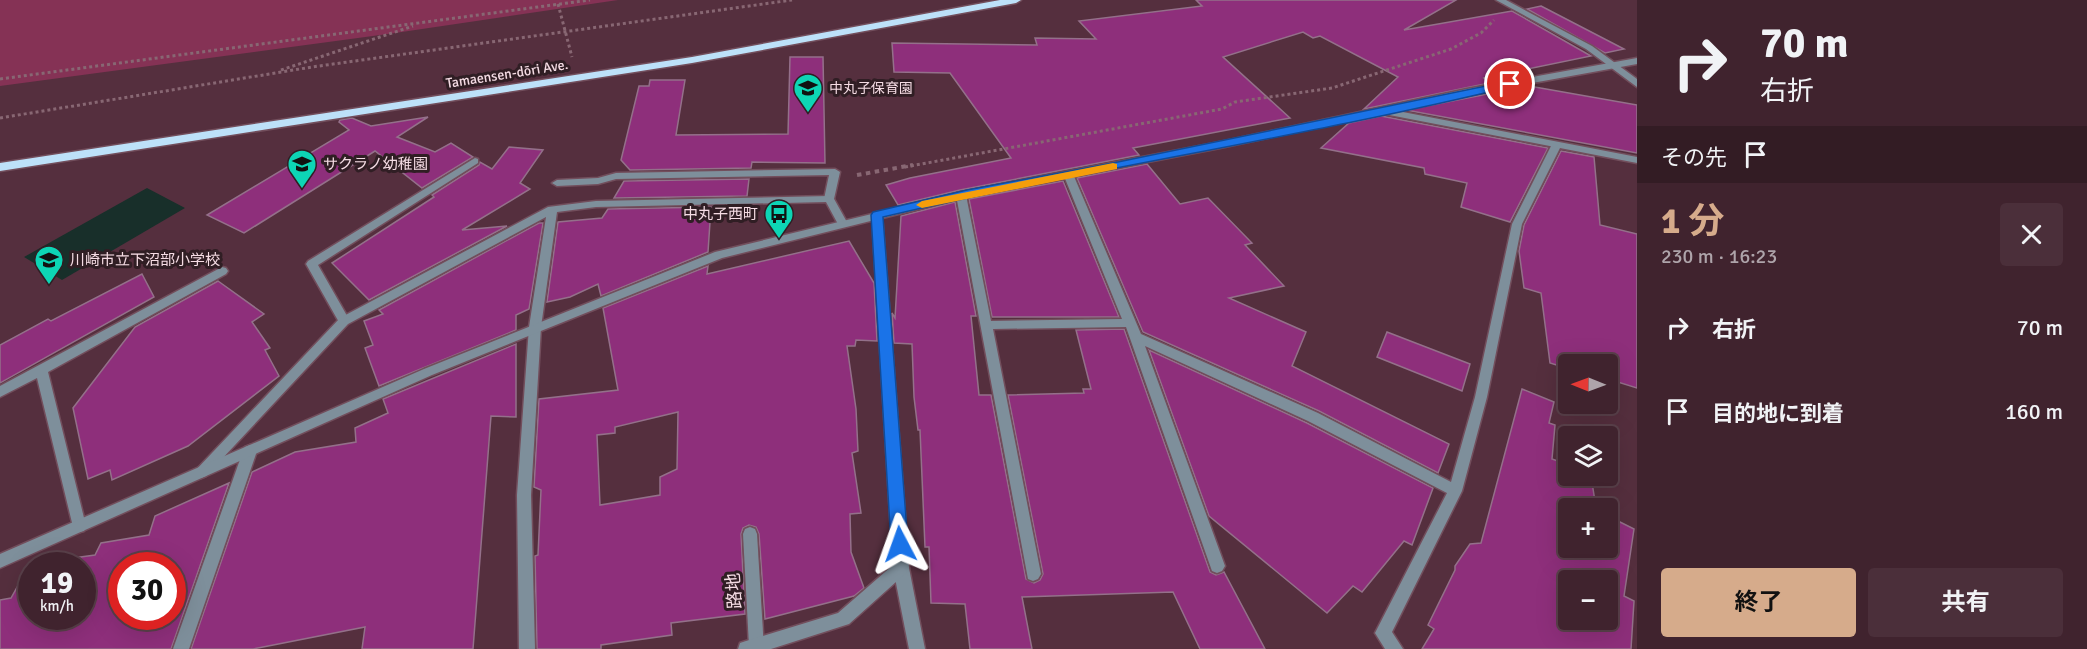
<!DOCTYPE html>
<html lang="ja">
<meta charset="utf-8">
<style>
:root{--surface:#40232e;--page:#4b2f3a;--text:#f1f3f6;--muted:#aea4aa;--line:#59404a;--accent:#d6ab8b}
body{margin:0;font-family:Signika,"Noto Sans JP",sans-serif;background:var(--page);color:var(--text);height:100vh;display:flex;flex-direction:column;font-size:22px;white-space:nowrap}
*{box-sizing:border-box;margin:0}
p{font-size:20px;color:var(--muted)}
.icon{flex:none;width:33px;height:33px;fill:none;stroke:currentColor;stroke-width:2;stroke-linecap:round;stroke-linejoin:round}
.map{position:relative;flex:1;overflow:hidden}
.sheet{display:flex;flex-direction:column;background:var(--surface);width:450px}
.sheet>*{flex:none}
.top-card{background:#40232e;color:var(--text);overflow:hidden}
.needle{width:39px;rotate:271deg}
.fabs{position:absolute;left:1558px;top:354px;display:grid;gap:12px}
.fabs a{display:grid;place-items:center;width:60px;height:60px;border-radius:6px;background:var(--surface);box-shadow:0 6px 24px #0002,0 0 0 2px var(--line);font-size:30px}
.speed{position:absolute;left:18px;top:552px;display:flex;gap:12px;font-size:30px;font-weight:700;text-align:center}
.speed>*{display:grid;place-content:center;width:78px;height:78px;border-radius:50%;background:var(--surface);box-shadow:0 6px 24px #0002,0 0 0 2px var(--line);line-height:1}
.speed small{font-size:15px;font-weight:400}
.speed .limit{border:9px solid #d22;background:#fff;color:#111}
.pin{position:absolute;display:grid;place-items:center;width:51px;height:51px;color:#fff;margin:-26px;border:3px solid #fff;border-radius:50%;box-shadow:0 2px 6px #0007}
.me{position:absolute;width:66px;margin:-33px;rotate:356deg;stroke-linejoin:round;filter:drop-shadow(0 0 4px #0008)}
.turn{display:flex;align-items:center;gap:21px;height:126px;padding:0 24px;font-size:27px}
.turn .icon{width:78px;height:78px;stroke-width:2.5}
.turn b{display:block;font-size:42px;line-height:51px}
.then{display:flex;align-items:center;height:57px;padding:0 24px;background:#0003;gap:12px;font-size:22px}
.round{display:grid;place-items:center;flex:none;width:63px;height:63px;border-radius:6px;background:var(--page)}
.head{display:flex;align-items:center;justify-content:space-between;height:102px;padding:0 24px}
h1{font-size:36px;font-weight:700;line-height:45px;color:var(--accent)}
.action{display:flex;gap:12px;margin-top:auto;padding:12px 24px}
.action a{flex:1;height:69px;border-radius:6px;background:var(--accent);color:#111;font-size:24px;font-weight:700;line-height:69px;text-align:center}
.action a+a{background:var(--page);color:var(--text)}
ul{padding:0;list-style:none}
li{display:flex;align-items:center;gap:18px;height:84px;padding:0 24px}
li div{flex:1}
li b{display:block;font-size:22px}
li em{font-style:normal}
main{display:flex;flex:1;min-height:0}
.map>svg:first-child{display:block}
.green{fill:#853255}
.water{fill:#182f2a}
.building{fill:#8e2f7b;stroke:#94708a;stroke-width:1.5;fill-rule:evenodd}
.lines{fill:none;stroke-linecap:round;stroke-linejoin:round}
.service-casing{stroke:#724e5c;stroke-width:3}
.minor-casing{stroke:#724e5c;stroke-width:3}
.tertiary-casing{stroke:#724e5c;stroke-width:3}
.primary-casing{stroke:#724e5c;stroke-width:3}
.path-far1{stroke:#886773;stroke-width:3;stroke-dasharray:3 3;stroke-linecap:butt}
.path{stroke:#886773;stroke-width:4;stroke-dasharray:4.5 4.5;stroke-linecap:butt}
.service{fill:#7e8f9b;fill-rule:evenodd}
.minor{fill:#7e8f9b;fill-rule:evenodd}
.tertiary{fill:#7e8f9b;fill-rule:evenodd}
.primary{fill:#bde1f9;fill-rule:evenodd}
.route{fill:#1a73e8;stroke:#114b97;stroke-width:1.5}
.slow{fill:#f59e0b}
.labels{text-anchor:middle;dominant-baseline:central;stroke-width:6;stroke-linejoin:round;paint-order:stroke}
.far-street-label{font-size:14px;fill:#f5dce4;stroke:#301e24}
.far-poi-label{font-size:14px;fill:#f5dce4;stroke:#301e24;text-anchor:start}
.poi-label{font-size:15px;fill:#f5dce4;stroke:#301e24;text-anchor:start}
.near-street-label{font-size:18px;fill:#f5dce4;stroke:#301e24}
</style>
<main>
<div class="map">
<svg width="1637" height="649" viewBox="0 0 1637 649">
<rect width="100%" height="100%" fill="#552f3e"/>
<polygon class="green" points="0,0 618,0 395,33 0,86"/>
<polygon class="water" points="147,188 185,208 62,280 24,257"/>
<g class="building">
<polygon points="1196,0 1456,0 1404,30 1512,11 1591,56 1483,78 1499,81 1364,109 1398,77 1320,36 1313,38 1303,32 1223,57 1290,118 1133,148 1139,155 960,190 898,205 886,185 910,178 1011,158 950,73 894,72 892,43 1037,45 1035,38 1096,39 1079,21 1202,6"/>
<polygon points="1541,6 1624,49 1605,53 1527,9"/>
<polygon points="790,57 823,57 825,163 752,162 751,168 630,170 621,160 639,86 649,86 650,80 685,80 676,135 788,134"/>
<polygon points="1529,86 1637,105 1637,153 1406,110"/>
<polygon points="1381,116 1548,148 1510,222 1461,207 1467,183 1425,174 1424,168 1321,148 1349,123"/>
<polygon points="428,117 397,137 435,152 451,143 473,157 422,188 375,151 244,233 207,215 349,130 339,122 340,120 352,118 371,126"/>
<polygon points="509,147 543,150 520,183 530,189 462,230 507,226 369,300 332,263 434,197 432,195 479,165 480,162 492,169"/>
<polygon points="1561,151 1594,157 1600,225 1637,234 1637,388 1608,379 1608,364 1569,364 1569,369 1550,363 1541,293 1524,288 1519,251 1524,225"/>
<polygon points="1147,164 1180,204 1208,198 1252,243 1245,245 1284,286 1229,298 1306,332 1292,366 1449,444 1438,473 1319,411 1143,332 1077,178"/>
<polygon points="749,179 747,196 614,198 624,181"/>
<polygon points="1063,181 1119,317 992,317 969,199"/>
<polygon points="955,202 976,316 971,316 979,395 991,395 1026,579 1034,583 1040,580 1043,574 1008,395 1084,393 1083,389 1091,389 1076,330 1124,329 1210,572 1216,575 1224,572 1265,649 1200,649 1173,592 1022,597 1032,649 970,649 965,604 931,603 929,547 925,547 920,430 918,430 914,397 912,344 894,343 892,313 895,318 901,216"/>
<polygon points="711,207 708,252 601,296 598,284 570,297 547,302 558,222 602,218 608,209"/>
<polygon points="539,223 543,223 529,309 516,315 516,330 379,386 365,348 373,345 364,321 383,314 379,310"/>
<path d="M 849,241 L 874,283 L 877,341 L 856,340 L 855,346 L 847,346 L 856,409 L 858,451 L 852,453 L 861,513 L 850,514 L 851,552 L 864,588 L 854,596 L 765,619 L 759,534 L 756,527 L 749,525 L 743,528 L 741,534 L 745,614 L 671,623 L 672,635 L 601,645 L 601,649 L 537,649 L 535,556 L 538,555 L 541,490 L 534,487 L 539,399 L 618,390 L 603,308 L 708,266 L 707,274 ZM 678,412 L 677,469 L 660,477 L 660,495 L 600,505 L 597,435 L 615,433 L 615,427 Z"/>
<polygon points="142,274 154,297 0,383 0,345 48,319 51,321"/>
<polygon points="218,281 264,314 252,322 270,348 265,350 279,376 188,446 112,480 110,470 88,479 73,408 135,327"/>
<polygon points="1387,332 1470,364 1462,391 1377,357"/>
<polygon points="516,344 516,417 491,416 473,649 362,649 365,627 253,649 191,649 252,472 295,452 356,442 355,428 388,413 383,399"/>
<polygon points="1149,350 1307,423 1433,488 1412,545 1404,541 1362,592 1353,586 1327,613 1209,516"/>
<path d="M 1522,389 L 1554,402 L 1549,423 L 1555,425 L 1552,459 L 1569,465 L 1569,476 L 1591,476 L 1596,508 L 1569,508 L 1569,548 L 1608,548 L 1608,516 L 1634,529 L 1624,596 L 1634,601 L 1631,649 L 1422,649 L 1434,629 L 1428,625 L 1455,570 L 1455,566 L 1470,544 L 1481,543 ZM 1569,580 L 1608,580 L 1608,620 L 1569,620 Z"/>
<path d="M 229,483 L 171,649 L 0,649 L 0,600 L 11,598 L 20,582 L 32,580 L 32,616 L 82,616 L 82,566 L 42,566 L 44,562 L 95,555 L 101,543 L 149,535 L 155,516 ZM 122,566 L 172,566 L 172,616 L 122,616 Z"/>
</g>
<g class="lines">
<g class="service-casing">
<g id="service">
<polygon points="1556,143 1561,146 1522,224 1487,397 1462,491 1392,632 1403,649 1385,649 1375,633 1447,493 1308,421 1145,346 1225,566 1222,571 1217,573 1212,571 1126,327 993,329 1041,574 1038,579 1033,581 1028,579 956,195 957,193 961,192 966,195 991,321 1122,319 1064,176 1065,174 1073,174 1141,334 1318,413 1451,482 1475,397 1512,224 1551,146"/>
<polygon points="475,158 478,159 478,163 318,265 350,321 344,325 340,324 306,264 308,261"/>
<polygon points="835,169 840,172 834,199 829,202 824,199 829,175 616,179 598,184 557,186 552,183 557,180 598,178 616,173"/>
<polygon points="222,267 226,268 228,271 226,274 48,372 86,526 84,531 79,532 74,531 37,378 0,397 0,386"/>
<polygon points="750,527 755,529 757,534 764,649 750,649 749,646 743,534 745,529"/>
<polygon points="901,561 906,563 909,568 925,649 909,649 893,568 896,563"/>
</g>
</g>
<g class="minor-casing">
<g id="minor">
<polygon points="1496,0 1506,0 1592,46 1637,79 1637,87 1586,49"/>
<polygon points="1382,108 1637,157 1637,163 1379,113 1377,111"/>
<polygon points="829,196 833,197 848,224 847,226 839,226 826,202 596,207 557,212 541,327 531,495 535,649 519,649 517,495 529,327 546,217 348,324 206,476 201,478 196,476 194,472 340,318 548,207 596,201"/>
<polygon points="877,212 882,215 909,568 906,573 849,624 771,649 738,649 740,643 746,641 838,613 893,565 872,215"/>
<polygon points="250,445 255,447 257,451 189,649 173,649 243,451 245,447"/>
</g>
</g>
<g class="tertiary-casing">
<polygon id="tertiary" points="1637,58 1637,64 1467,95 1220,148 967,197 722,258 432,375 0,568 0,554 424,369 715,252 967,191 1220,142 1467,89"/>
</g>
<g class="primary-casing">
<polygon id="primary" points="1000,0 1021,0 1016,3 692,63 0,171 0,163 692,57"/>
</g>
<g class="path-far1">
<polyline points="558,4 572,57"/>
<polyline points="281,70 413,26"/>
<polyline points="0,79 590,0"/>
<polyline points="0,118 312,67 792,0"/>
<polyline points="905,167 1222,109 1235,102 1332,88 1451,49 1481,33 1494,20"/>
</g>
<polyline class="path" points="857,175 913,165"/>
<use href="#service" class="service"/>
<use href="#minor" class="minor"/>
<use href="#tertiary" class="tertiary"/>
<use href="#primary" class="primary"/>
</g>
<path class="route" d="M 1510,81 L 1515,84 L 1514,86 C 1305,137 1092,168 883,217 L 908,544 L 906,550 L 900,552 L 894,550 L 891,544 L 871,215 L 873,212 L 967,190 L 1113,163 Z"/>
<polygon class="slow" points="1113,163 1117,164 1117,169 922,208 916,205 922,201"/>
<defs>
<g id="school-pin" transform="scale(1.5)"><path d="M0 17L-7.5 6A9.5 9.5 0 1 1 7.5 6Z" fill="#0dd5b5" stroke="#301e24"/><path d="M0-5L7-2L0 1L-7-2ZM-4 1L0 2.5L4 1V4Q0 6-4 4Z" fill="#111"/></g>
<g id="bus-pin" transform="scale(1.5)"><path d="M0 17L-7.5 6A9.5 9.5 0 1 1 7.5 6Z" fill="#0dd5b5" stroke="#301e24"/><path d="M-5-6H5V4H4V6H2V4H-2V6H-4V4H-5ZM-3.5-4V0h7V-4ZM-3.5 1.2v1.5H-2V1.2ZM2 1.2v1.5H3.5V1.2Z" fill="#111"/></g>
</defs>
<g fill-rule="evenodd">
<use href="#school-pin" x="808" y="88"/>
<use href="#school-pin" x="302" y="164"/>
<use href="#bus-pin" x="779" y="214"/>
<use href="#school-pin" x="49" y="260"/>
</g>
<g class="labels">
<g class="far-street-label">
<text transform="translate(507 74) rotate(-9)">Tamaensen-dōri Ave.</text>
</g>
<g class="far-poi-label">
<text x="829" y="88">中丸子保育園</text>
</g>
<g class="poi-label">
<text x="323" y="164">サクラノ幼稚園</text>
<text x="758" y="214" text-anchor="end">中丸子西町</text>
<text x="70" y="260">川崎市立下沼部小学校</text>
</g>
<g class="near-street-label">
<text transform="translate(734 591) rotate(-94)">路地</text>
</g>
</g>
</svg>
<div class="fabs">
<a><svg class="needle" viewBox="-14 -14 28 28"><path d="M0-13l5 13h-10z" fill="#e53935"/><path d="M0 13l5-13h-10z" fill="#aea4aa"/></svg></a>
<a><svg class="icon" aria-label="layers" viewBox="0 0 24 24"><path d="M12 4l9 5-9 5-9-5zM3 14l9 5 9-5"/></svg></a>
<a>+</a>
<a>−</a>
</div>
<div class="speed"><div>19<small>km/h</small></div><div class="limit">30</div></div>
<div class="pin" style="left:1510px;top:84px;background:#d93025"><svg class="icon" aria-label="arrive" viewBox="0 0 24 24"><path d="M6 21V4h12l-3 4 3 4H6"/></svg></div>
<svg class="me" style="left:900px;top:544px" viewBox="-20 -20 40 40"><path d="M0-17L14 15 0 8-14 15z" fill="#1a73e8" stroke="#fff" stroke-width="4"/></svg>
</div>
<section class="sheet">
<div class="top-card">
<div class="turn"><svg class="icon" aria-label="right" viewBox="0 0 24 24"><path d="M7 20v-9h11M14 6l5 5-5 5"/></svg><div><b>70 m</b>右折</div></div>
<div class="then">その先<svg class="icon" aria-label="arrive" viewBox="0 0 24 24"><path d="M6 21V4h12l-3 4 3 4H6"/></svg></div>
</div>
<div class="head"><div><h1>1 分</h1><p>230 m · 16:23</p></div><a class="round"><svg class="icon" aria-label="close" viewBox="0 0 24 24"><path d="M6 6l12 12M18 6L6 18"/></svg></a></div>
<ul>
<li><svg class="icon" aria-label="right" viewBox="0 0 24 24"><path d="M7 20v-9h11M14 6l5 5-5 5"/></svg><div><b>右折</b></div><em>70 m</em></li>
<li><svg class="icon" aria-label="arrive" viewBox="0 0 24 24"><path d="M6 21V4h12l-3 4 3 4H6"/></svg><div><b>目的地に到着</b></div><em>160 m</em></li>
</ul>
<div class="action"><a>終了</a><a>共有</a></div>
</section>
</main>
